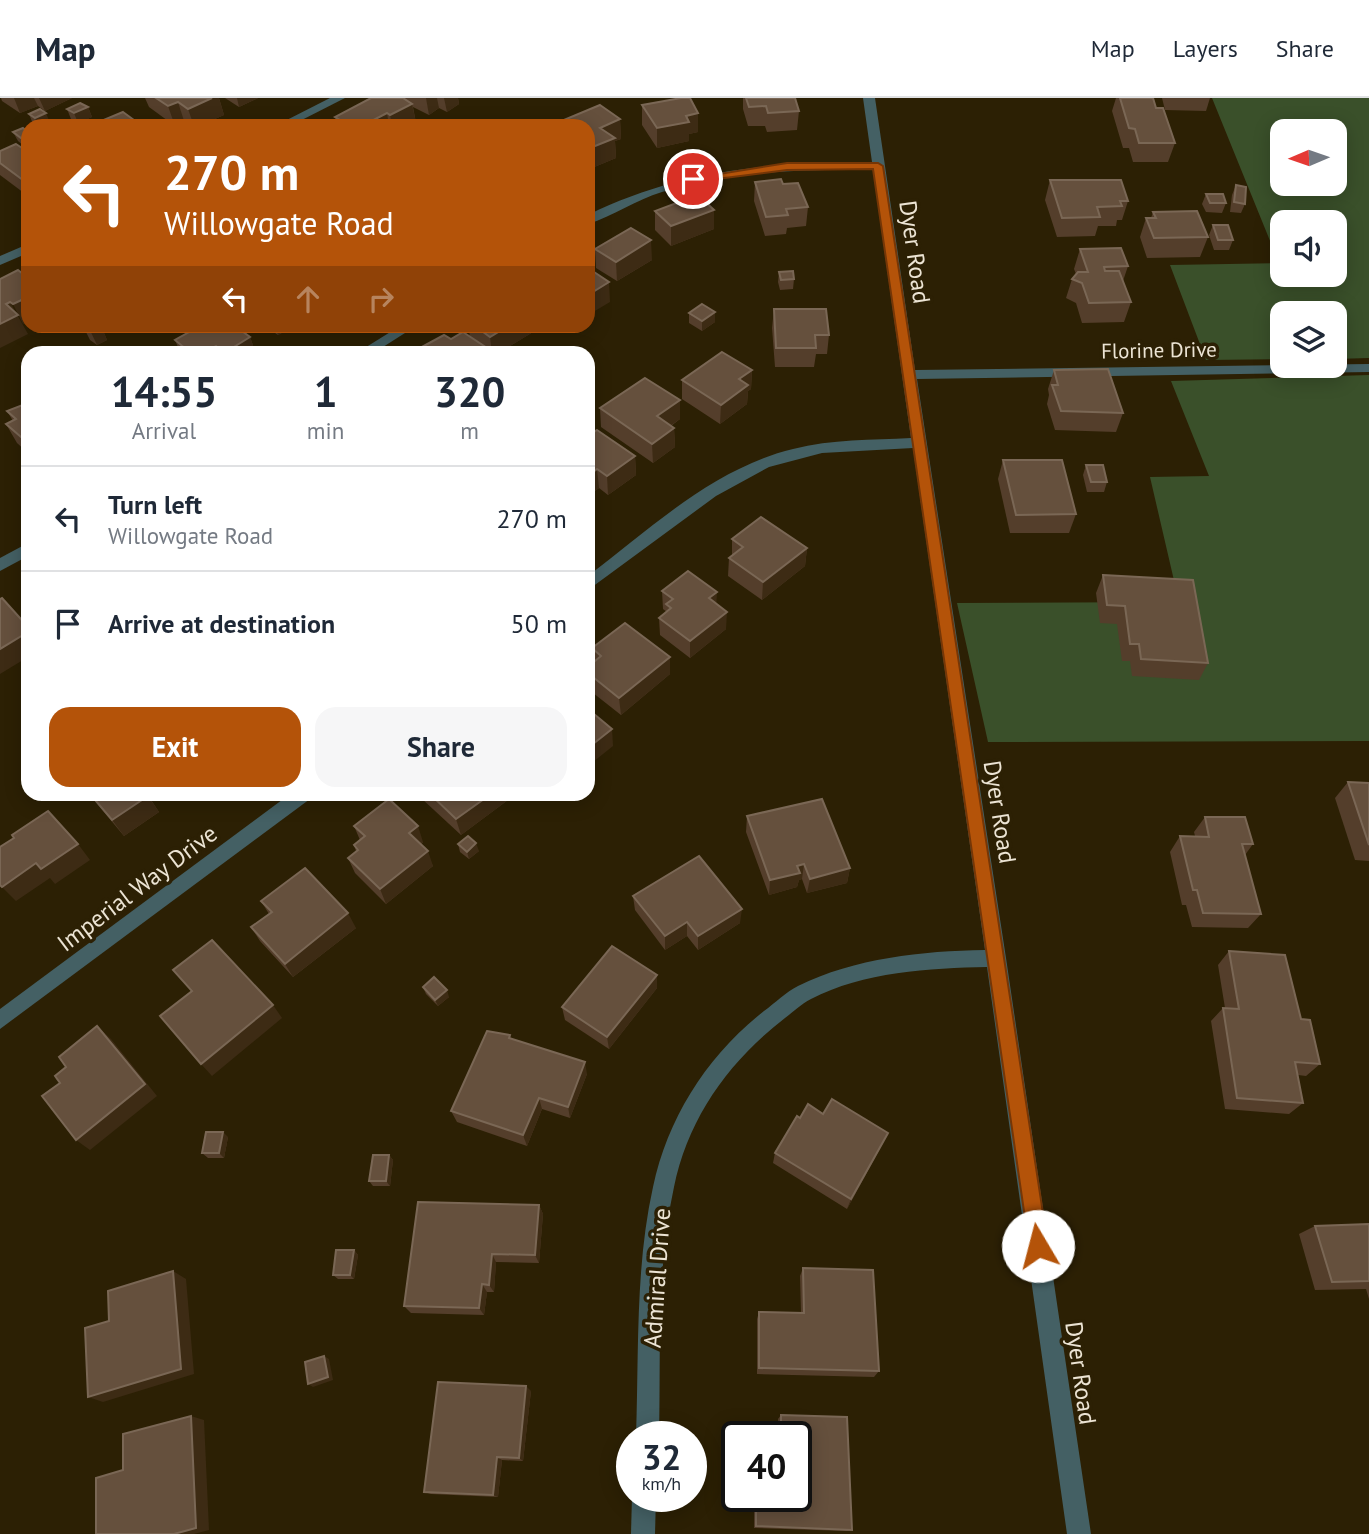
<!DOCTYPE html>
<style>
:root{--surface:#fff;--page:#f6f6f7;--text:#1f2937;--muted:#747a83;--line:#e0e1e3;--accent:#b45309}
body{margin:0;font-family:"PT Sans",sans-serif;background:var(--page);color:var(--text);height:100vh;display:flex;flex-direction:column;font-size:26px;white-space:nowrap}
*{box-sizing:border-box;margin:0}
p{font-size:23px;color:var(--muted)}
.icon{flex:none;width:38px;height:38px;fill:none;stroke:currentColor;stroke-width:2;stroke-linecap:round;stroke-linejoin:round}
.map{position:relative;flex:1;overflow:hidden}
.drawer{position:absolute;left:21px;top:248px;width:574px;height:455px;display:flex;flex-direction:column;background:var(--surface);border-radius:21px;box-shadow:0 4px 18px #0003}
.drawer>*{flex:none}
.banner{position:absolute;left:21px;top:21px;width:574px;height:214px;border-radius:21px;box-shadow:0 4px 18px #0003;background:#b45309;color:#fff;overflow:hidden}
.needle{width:46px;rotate:268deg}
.tools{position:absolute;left:1270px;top:21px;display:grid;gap:14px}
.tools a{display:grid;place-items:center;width:77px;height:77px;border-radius:14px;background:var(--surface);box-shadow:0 4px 18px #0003;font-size:35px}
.speed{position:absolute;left:616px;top:1323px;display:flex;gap:14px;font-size:35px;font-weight:700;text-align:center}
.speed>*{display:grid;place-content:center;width:91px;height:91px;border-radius:50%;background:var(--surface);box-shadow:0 4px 18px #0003;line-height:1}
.speed small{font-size:18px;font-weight:400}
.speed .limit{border:4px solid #111;border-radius:10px;background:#fff;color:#111}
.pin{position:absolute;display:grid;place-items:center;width:60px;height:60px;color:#fff;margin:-30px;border:4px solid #fff;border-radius:50%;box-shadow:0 2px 7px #0007}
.me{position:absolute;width:77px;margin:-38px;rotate:352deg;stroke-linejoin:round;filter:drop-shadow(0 0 5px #0008)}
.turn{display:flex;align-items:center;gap:24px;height:147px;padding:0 28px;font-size:32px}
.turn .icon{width:91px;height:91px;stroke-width:2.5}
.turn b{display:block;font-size:49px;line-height:60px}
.lanes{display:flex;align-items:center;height:66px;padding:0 28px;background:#0003;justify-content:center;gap:35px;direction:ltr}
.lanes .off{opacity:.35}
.eta{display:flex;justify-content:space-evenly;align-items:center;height:119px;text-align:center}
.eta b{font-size:42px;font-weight:600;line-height:49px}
.button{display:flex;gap:14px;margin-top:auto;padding:14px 28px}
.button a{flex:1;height:80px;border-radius:21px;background:var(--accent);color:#fff;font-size:28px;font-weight:600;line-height:80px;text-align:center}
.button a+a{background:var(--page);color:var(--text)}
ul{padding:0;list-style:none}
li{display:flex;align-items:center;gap:21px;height:105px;padding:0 28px;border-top:2px solid var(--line)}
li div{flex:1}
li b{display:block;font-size:26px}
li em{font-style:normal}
header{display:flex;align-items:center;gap:42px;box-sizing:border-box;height:98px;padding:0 35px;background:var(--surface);border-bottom:2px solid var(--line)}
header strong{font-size:33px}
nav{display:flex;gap:38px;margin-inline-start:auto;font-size:24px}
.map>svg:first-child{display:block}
.green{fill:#3a502a;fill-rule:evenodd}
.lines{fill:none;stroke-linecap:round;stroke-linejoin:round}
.minor{fill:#446064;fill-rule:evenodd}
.wall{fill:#543e2b}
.shaded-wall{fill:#3d2b14}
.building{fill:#65503d;stroke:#7a6755;stroke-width:2}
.route{fill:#b45309;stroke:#753606;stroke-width:2}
.labels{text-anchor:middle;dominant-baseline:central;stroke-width:7;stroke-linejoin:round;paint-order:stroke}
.far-street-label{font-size:21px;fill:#ece4d4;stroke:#2c2004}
.street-label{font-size:24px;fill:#ece4d4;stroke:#2c2004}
</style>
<header>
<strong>Map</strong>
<nav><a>Map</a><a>Layers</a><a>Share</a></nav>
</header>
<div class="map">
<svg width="1369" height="1436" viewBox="0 0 1369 1436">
<rect width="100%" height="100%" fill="#2c2004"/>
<g class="green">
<path d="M 1212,0 L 1369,0 L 1369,260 L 1335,261 L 1335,215 L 1283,215 L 1283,261 L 1206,262 L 1170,167 L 1279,165 ZM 1283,33 L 1335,33 L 1335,86 L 1283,86 ZM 1283,124 L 1335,124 L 1335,177 L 1283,177 Z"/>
<polygon points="1369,277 1369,643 988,644 957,505 1179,504 1150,379 1209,378 1171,283"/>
</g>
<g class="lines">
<g class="minor">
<polygon points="330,0 345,0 290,28 275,28"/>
<path d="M 863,0 L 875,0 L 915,272 L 1369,266 L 1369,274 L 917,281 L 1006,860 L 1091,1436 L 1067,1436 L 987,869 C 930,870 863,874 811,901 C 801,906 793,914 785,920 C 729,963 688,1020 674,1089 C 656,1171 661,1256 659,1339 L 636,1339 C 639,1256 635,1170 653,1089 C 668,1019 707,958 764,913 C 775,905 786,894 798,888 C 855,860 922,853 985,852 L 913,350 L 822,355 L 769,369 L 716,398 L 588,492 L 588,478 C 651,430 714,370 793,351 C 832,341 872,342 911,340 L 873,72 C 803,71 730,73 662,94 C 636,102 613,118 588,126 L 588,117 C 678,72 773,64 872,64 Z"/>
<polygon points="28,146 28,155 0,167 0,158"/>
<polygon points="400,228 416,228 372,256 355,256"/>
<polygon points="28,445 28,458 0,473 0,460"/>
<polygon points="290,696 312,696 310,701 0,931 0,911"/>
<polygon points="632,1398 656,1398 655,1436 631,1436"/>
</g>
</g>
<g class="wall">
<polygon points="1,0 72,0 45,13 38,8 20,15 2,3"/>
<polygon points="145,0 219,0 224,17 199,28 191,28 184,23 175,28 149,9"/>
<polygon points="225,0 258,0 239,9"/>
<polygon points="404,0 458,0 459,6 447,14 439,10 429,17 413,9 416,25 410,28 337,28 335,19 405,1"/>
<polygon points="743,0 795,0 799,13 797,32 767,34 765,28 748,28 743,11"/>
<polygon points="1116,0 1153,0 1156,10 1175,45 1168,64 1133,64 1129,50 1123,50 1112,13"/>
<polygon points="1162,0 1210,0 1206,13 1165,12"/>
<polygon points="642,7 698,15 698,34 689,36 689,43 657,50 642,27"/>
<polygon points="88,9 92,19 78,25 71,21 67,11"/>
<polygon points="29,16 50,25 44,28 36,28 33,26"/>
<polygon points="620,21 621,41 615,43 616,60 592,70 588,66 588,28 559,28 559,24"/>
<polygon points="13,34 28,34 28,48 25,49 18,43"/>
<polygon points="0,53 28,54 28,98 0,77"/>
<polygon points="1050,82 1128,103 1122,122 1117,122 1116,128 1098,128 1095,138 1057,139 1045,102"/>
<polygon points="755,84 783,86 808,109 806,128 787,130 786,136 765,138 754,103"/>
<polygon points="1236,87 1245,106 1241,115 1230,114 1232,97"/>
<polygon points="1206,96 1226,105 1222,115 1206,114 1202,106"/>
<polygon points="655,113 714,131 671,148 655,132"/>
<polygon points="1153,114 1208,139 1200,159 1147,160 1140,139 1146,120 1151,120"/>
<polygon points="1213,127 1233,142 1229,152 1214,152 1209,137"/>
<polygon points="595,151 652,162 617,183 596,170"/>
<polygon points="1080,151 1128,168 1123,183 1131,204 1124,224 1082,225 1076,205 1066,200 1072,181 1076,176 1074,171"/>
<polygon points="779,174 794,181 793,191 780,192 778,184"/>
<polygon points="774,211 829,237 827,256 816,256 814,269 775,269 772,230"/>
<polygon points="689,215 715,224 702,233 689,225"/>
<polygon points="83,228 101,228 107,242 97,247 90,242"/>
<polygon points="265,228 312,228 299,235 291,230 278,237"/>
<polygon points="468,228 532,228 533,234 497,256 422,256 420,250 451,241 470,239"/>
<polygon points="223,229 250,239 256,256 181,256 175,242"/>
<polygon points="752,272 751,291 748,293 747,306 720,326 682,301 682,282"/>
<polygon points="1054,272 1123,315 1116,334 1055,332 1047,306 1049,297 1048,291"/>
<polygon points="28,305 28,355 17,345 6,326 13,323 7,313"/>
<polygon points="600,310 680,321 671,328 674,330 675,349 653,365 601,329"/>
<polygon points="588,338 635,358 636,377 608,397 599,390 588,398"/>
<polygon points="1003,362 1076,416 1069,435 1010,435 998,381"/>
<polygon points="1086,367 1107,384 1104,394 1087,394 1083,377"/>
<polygon points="732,441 807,450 805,468 762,502 728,478 729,460 732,457"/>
<polygon points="1103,477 1208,565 1199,582 1132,578 1130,563 1122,563 1117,526 1100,525 1096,495"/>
<polygon points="662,493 717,506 726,531 690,560 660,537 659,520 667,514 663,511"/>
<polygon points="592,550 670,559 670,576 621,617 588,591 588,569 593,565"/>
<polygon points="1348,684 1369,685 1369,763 1355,762 1335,700"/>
<polygon points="89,696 147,696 159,714 124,738"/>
<polygon points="420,696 516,696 461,737 421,700"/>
<polygon points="747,718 850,770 847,785 807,795 802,781 799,782 797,789 769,797 746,734"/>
<polygon points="1205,719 1253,746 1245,757 1261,816 1248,830 1192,829 1186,807 1182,807 1170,754 1180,738 1195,738 1194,734"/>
<polygon points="354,728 423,744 421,746 433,768 386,806 355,775 348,760 356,753 354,747 360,742"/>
<polygon points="458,746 479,753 469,761 460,754"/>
<polygon points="633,798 740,825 698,852 687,838 665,852 635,812"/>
<polygon points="261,803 356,830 293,879 260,843 251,829 269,816"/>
<polygon points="1229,853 1301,921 1320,966 1306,978 1298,977 1303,1005 1289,1016 1225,1011 1211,923 1223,910 1225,910 1218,867"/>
<polygon points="657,877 657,890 609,951 565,922 562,909"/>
<polygon points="423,889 449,899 438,908 426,896"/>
<polygon points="510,937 511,941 587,976 570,1020 542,1011 527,1048 457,1024 451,1013"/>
<polygon points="823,1016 883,1045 847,1111 773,1065 775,1055"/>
<polygon points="228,1039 224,1060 208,1060 202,1055"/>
<polygon points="389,1057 393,1062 390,1088 373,1088 369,1083"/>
<polygon points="539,1107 543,1116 539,1165 496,1164 494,1194 487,1194 484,1217 411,1215 404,1208"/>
<polygon points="1369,1126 1369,1201 1366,1191 1315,1192 1299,1136 1315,1128"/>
<polygon points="354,1152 358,1157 354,1181 338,1181 333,1177"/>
<polygon points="803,1170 879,1273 874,1279 757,1276 757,1221 759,1214 801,1215 800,1178"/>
<polygon points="531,1293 523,1363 502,1362 498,1399 431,1396 424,1394"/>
<polygon points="781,1317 847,1319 852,1432 847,1433 754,1430 754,1398 796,1398 796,1339 779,1339 778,1321"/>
</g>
<g class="shaded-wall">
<polygon points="14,0 34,0 38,8 20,15"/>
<polygon points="39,0 72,0 45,13"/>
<polygon points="212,0 219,0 224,17 199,28 194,28 188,11"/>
<polygon points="237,0 258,0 239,9"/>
<polygon points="426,0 437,0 439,10 429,17"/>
<polygon points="444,0 458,0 459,6 447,14"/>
<polygon points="178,4 184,23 175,28 168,8"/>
<polygon points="412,6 416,25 410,28 392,28 390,17"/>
<polygon points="88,9 92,19 78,25 74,15"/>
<polygon points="46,15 50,25 44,28 38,28 35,20"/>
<polygon points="387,15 389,28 362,28"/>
<polygon points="698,15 698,34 689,36 689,43 657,50 657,30 686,18"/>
<polygon points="620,21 621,41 615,43 616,60 592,70 590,50 600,30"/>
<polygon points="28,37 28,48 25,49 21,40"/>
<polygon points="714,112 714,131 671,148 671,128"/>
<polygon points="651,142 652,162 617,183 616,164"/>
<polygon points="609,184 610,204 588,217 588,197"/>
<polygon points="28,199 28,223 23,226 13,206"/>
<polygon points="10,204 28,236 0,250 0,226 6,206"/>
<polygon points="715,214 715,224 702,233 702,223"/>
<polygon points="88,228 101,228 107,242 97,247"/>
<polygon points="275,228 290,228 291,230 278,237"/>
<polygon points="296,228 312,228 299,235"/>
<polygon points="508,228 532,228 533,234 497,256 491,256 492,255 490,239"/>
<polygon points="250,239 256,256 224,256 224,255"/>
<polygon points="216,248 218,256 202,256"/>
<polygon points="752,272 751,291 748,293 747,306 720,326 721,307 739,281"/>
<polygon points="680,302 680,321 657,337 657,318"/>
<polygon points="674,330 675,349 653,365 652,346"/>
<polygon points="635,358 636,377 608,397 607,378"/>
<polygon points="597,371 599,390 588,398 588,378"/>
<polygon points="807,450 805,468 762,502 763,484"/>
<polygon points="717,494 716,512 709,500"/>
<polygon points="727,514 726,531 690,560 690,543"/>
<polygon points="28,534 28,559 0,576 0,551"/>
<polygon points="670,559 670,576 621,617 619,600"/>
<polygon points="612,631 613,648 588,668 588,650"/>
<polygon points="491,696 516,696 461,737 456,721"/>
<polygon points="148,698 159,714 124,738 112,722"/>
<polygon points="418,728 423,744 415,751 409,735"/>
<polygon points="476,745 479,753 469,761 467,754"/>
<polygon points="78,746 90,762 55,786 50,780 16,803 2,789 36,765"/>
<polygon points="428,753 433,768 386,806 380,791"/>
<polygon points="804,766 802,781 799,782 797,789 769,797 770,782 797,768"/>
<polygon points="850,770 847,785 807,795 810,781"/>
<polygon points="742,811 740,825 698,852 698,838"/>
<polygon points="348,815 356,830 293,879 285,866"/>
<polygon points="687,824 687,838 665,852 665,838"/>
<polygon points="657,877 657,890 609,951 607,939"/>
<polygon points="447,892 449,899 438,908 435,902"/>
<polygon points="273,907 282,920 212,978 201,966"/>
<polygon points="97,928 111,941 157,998 90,1052 76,1042"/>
<polygon points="585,964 587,976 570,1020 568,1009"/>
<polygon points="539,1000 542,1011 527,1048 523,1037"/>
<polygon points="223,1034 228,1039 224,1060 219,1055"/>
<polygon points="888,1035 883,1045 847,1111 851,1101"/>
<polygon points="389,1057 393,1062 390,1088 386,1083"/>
<polygon points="539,1107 543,1116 539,1165 535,1157"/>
<polygon points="354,1152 358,1157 354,1181 350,1177"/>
<polygon points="492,1156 496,1164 494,1194 489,1187"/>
<polygon points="173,1173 186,1181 194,1276 103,1304 88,1299"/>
<polygon points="482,1186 487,1194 484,1217 479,1210"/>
<polygon points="324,1258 329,1261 333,1282 313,1289 308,1286"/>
<polygon points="526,1288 531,1293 523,1363 519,1360"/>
<polygon points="191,1318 204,1322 209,1432 194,1436 174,1436"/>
<polygon points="497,1359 502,1362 498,1399 493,1397"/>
</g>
<g class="building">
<polygon points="156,0 212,0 188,11 178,4 168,8"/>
<polygon points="371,0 403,0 412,6 390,17 387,15 362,28 350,28 335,19"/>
<polygon points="681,0 690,0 698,15 686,18 689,24 657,30 642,7"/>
<polygon points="746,0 795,0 799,13 768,15 766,8 749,9"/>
<polygon points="1120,0 1153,0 1156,10 1163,10 1175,45 1139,45 1135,31 1129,30"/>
<polygon points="80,5 88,9 74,15 67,11"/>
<polygon points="600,7 620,21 600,30 615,40 590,50 588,48 588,28 564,28 559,24"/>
<polygon points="40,11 46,15 35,20 29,16"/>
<polygon points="123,14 142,28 97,28 103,25 101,23"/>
<polygon points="322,25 327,28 315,28"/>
<polygon points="23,30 28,34 28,37 21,40 13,34"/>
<polygon points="16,46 28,54 27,85 0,65 0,53"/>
<polygon points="781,81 783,86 798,85 808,109 786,111 788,117 766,119 755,84"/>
<polygon points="1050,82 1121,82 1128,103 1120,103 1122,108 1097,109 1100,119 1062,120"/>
<polygon points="1236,87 1246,89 1245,106 1234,104"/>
<polygon points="1206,96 1223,96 1226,105 1210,105"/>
<polygon points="698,97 714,112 671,128 655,113"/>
<polygon points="1197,113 1208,139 1154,140 1146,120 1156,120 1153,114"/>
<polygon points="1213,127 1228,127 1233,142 1218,142"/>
<polygon points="631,130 651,142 616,164 595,151"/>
<polygon points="1121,150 1128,168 1104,169 1105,173 1119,173 1131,204 1089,205 1082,185 1072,181 1078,174 1088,174 1080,151"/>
<polygon points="588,170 609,184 588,197"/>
<polygon points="18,172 28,180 28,199 13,206 10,204 6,206 18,217 0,226 0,181"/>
<polygon points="793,173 794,181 781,182 779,174"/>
<polygon points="702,206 715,214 702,223 689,215"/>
<polygon points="774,211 826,211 829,237 815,237 816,250 776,250"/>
<polygon points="200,228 220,228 223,229 227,228 235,228 250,239 224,255 216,248 202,256 192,256 175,242"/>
<polygon points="475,228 508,228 490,239"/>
<polygon points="463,234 493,254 491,256 428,256 420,250 444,237 451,241"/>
<polygon points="722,254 752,272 739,281 748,287 721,307 682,282"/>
<polygon points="1108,271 1123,315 1061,313 1052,287 1058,287 1054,272"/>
<polygon points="645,280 680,302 657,318 674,330 652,346 600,310"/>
<polygon points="28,305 28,345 6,326 16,321 7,313"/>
<polygon points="597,332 635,358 607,378 597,371 588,378 588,338"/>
<polygon points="1003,362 1062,362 1076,416 1016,417"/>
<polygon points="1086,367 1103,367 1107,384 1091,384"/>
<polygon points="761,419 807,450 763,484 729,460 743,449 732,441"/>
<polygon points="688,473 717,494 709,500 727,514 690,543 659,520 671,510 666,506 673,501 662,493"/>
<polygon points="1103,477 1193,482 1208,565 1141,561 1139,546 1130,546 1125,508 1107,507"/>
<polygon points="2,500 28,529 28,534 0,551 0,501"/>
<polygon points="625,525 670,559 619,600 588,575 588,569 601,558 592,550"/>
<polygon points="588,611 612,631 588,650"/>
<polygon points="1348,684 1369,685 1369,747"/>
<polygon points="90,696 147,696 148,698 112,722"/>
<polygon points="430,696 491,696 456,721"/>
<polygon points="389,701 418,728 409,735 428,753 380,791 348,760 358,752 354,747 365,738 354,728"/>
<polygon points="822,701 850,770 810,781 804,766 797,768 800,775 770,782 747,718"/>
<polygon points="48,713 78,746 41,771 36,765 2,789 0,787 0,749 14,740 12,737"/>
<polygon points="1205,719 1245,719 1253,746 1242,746 1261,816 1203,815 1197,792 1193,792 1180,738 1209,739"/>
<polygon points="468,738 476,745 467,754 458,746"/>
<polygon points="699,758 742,811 698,838 687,824 665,838 633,798"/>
<polygon points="305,770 348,815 285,866 251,829 272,814 261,803"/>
<polygon points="212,842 273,907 201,966 160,918 192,893 173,872"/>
<polygon points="612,848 657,877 607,939 562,909"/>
<polygon points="1229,853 1285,857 1301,921 1310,922 1320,966 1295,964 1303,1005 1237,1000 1223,910 1239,911"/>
<polygon points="434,879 447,892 435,902 423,889"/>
<polygon points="97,928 145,986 76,1042 42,998 60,985 55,978 66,969 59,959"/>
<polygon points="487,933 510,937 509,940 585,964 568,1009 539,1000 523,1037 451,1013"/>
<polygon points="832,1001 888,1035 851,1101 775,1055 797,1018 800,1020 808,1006 823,1016"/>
<polygon points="206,1034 223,1034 219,1055 202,1055"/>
<polygon points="373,1057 389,1057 386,1083 369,1083"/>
<polygon points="418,1104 539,1107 535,1157 492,1156 489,1187 482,1186 479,1210 404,1208"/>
<polygon points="1369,1126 1369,1183 1332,1184 1315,1128"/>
<polygon points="336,1152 354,1152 350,1177 333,1177"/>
<polygon points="803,1170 873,1172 879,1273 759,1270 759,1214 804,1215"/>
<polygon points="173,1173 181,1271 88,1299 85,1230 109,1223 108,1193"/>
<polygon points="324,1258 328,1279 308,1286 305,1264"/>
<polygon points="438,1284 526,1288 519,1360 497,1359 493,1397 424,1394"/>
<polygon points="781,1317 847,1319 852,1432 756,1428 756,1398 796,1398 796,1339 781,1339"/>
<polygon points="191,1318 196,1430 174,1436 96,1436 96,1380 123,1372 123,1336"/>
</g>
<polygon class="route" points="787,65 878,65 883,68 1048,1148 1045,1155 1038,1158 1032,1155 1029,1148 873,71 787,72 693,84 688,81"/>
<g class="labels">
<g class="far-street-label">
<text transform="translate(1159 252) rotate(-1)">Florine Drive</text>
</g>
<g class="street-label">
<text transform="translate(915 154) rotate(82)">Dyer Road</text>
<text transform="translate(1000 714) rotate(81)">Dyer Road</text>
<text transform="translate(137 790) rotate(-37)">Imperial Way Drive</text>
<text transform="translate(657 1180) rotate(-86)">Admiral Drive</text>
<text transform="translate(1081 1275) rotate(82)">Dyer Road</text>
</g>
</g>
</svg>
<div class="tools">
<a><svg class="needle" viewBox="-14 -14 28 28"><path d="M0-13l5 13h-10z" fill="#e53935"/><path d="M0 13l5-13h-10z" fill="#747a83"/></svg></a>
<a><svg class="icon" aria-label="sound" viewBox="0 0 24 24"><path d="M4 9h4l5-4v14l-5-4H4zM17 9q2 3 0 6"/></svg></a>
<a><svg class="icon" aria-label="layers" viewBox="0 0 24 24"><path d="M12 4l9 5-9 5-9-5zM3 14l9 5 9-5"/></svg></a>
</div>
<div class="speed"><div>32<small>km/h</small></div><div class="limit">40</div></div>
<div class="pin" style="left:693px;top:81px;background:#d93025"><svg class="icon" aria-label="arrive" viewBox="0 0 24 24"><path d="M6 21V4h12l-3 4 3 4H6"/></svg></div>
<svg class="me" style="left:1038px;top:1148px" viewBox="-20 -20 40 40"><circle r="19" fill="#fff"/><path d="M0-13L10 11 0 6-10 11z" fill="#b45309"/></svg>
<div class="banner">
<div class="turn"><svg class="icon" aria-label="left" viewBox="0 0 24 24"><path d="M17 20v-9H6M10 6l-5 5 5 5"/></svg><div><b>270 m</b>Willowgate Road</div></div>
<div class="lanes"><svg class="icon" aria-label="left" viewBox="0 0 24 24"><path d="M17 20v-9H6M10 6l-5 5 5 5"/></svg><svg class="icon off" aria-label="ahead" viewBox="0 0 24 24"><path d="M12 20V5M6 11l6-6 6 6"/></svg><svg class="icon off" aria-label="right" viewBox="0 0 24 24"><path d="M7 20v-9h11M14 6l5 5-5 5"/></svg></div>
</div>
<section class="drawer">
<div class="eta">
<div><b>14:55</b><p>Arrival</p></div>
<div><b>1</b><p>min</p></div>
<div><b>320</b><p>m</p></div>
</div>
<ul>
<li><svg class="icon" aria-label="left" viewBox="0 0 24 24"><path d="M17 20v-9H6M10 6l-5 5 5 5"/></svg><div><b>Turn left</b><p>Willowgate Road</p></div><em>270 m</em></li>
<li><svg class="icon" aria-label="arrive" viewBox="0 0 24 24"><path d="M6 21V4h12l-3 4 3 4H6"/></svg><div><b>Arrive at destination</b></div><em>50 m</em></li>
</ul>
<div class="button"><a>Exit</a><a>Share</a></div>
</section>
</div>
